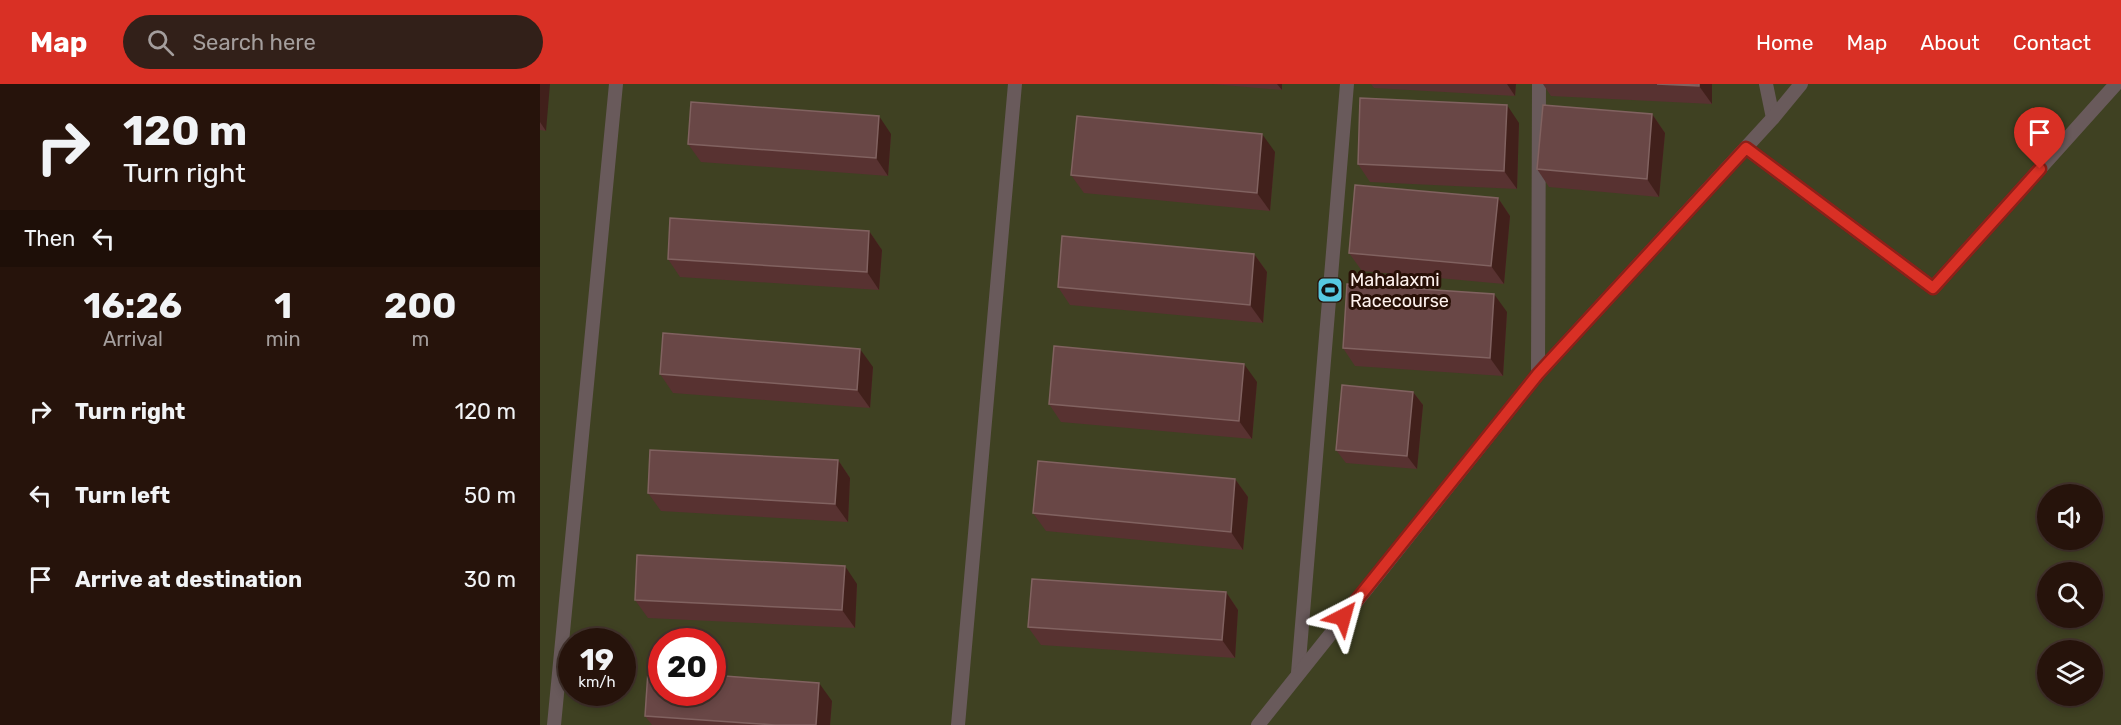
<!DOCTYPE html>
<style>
:root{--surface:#26130b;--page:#322019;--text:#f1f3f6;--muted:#a49e9d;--line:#42322c;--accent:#d93025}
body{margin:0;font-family:Rubik,sans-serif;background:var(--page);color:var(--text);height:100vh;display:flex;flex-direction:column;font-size:22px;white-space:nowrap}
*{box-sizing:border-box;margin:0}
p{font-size:20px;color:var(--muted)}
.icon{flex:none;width:33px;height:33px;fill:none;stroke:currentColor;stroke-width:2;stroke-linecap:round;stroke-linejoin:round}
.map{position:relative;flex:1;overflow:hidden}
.panel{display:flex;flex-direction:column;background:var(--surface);width:540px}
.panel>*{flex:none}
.top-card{background:#26130b;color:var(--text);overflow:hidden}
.controls{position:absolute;left:1497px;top:400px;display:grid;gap:12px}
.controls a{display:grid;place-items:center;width:66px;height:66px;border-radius:50%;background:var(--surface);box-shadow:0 3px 9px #0003,0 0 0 2px var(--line);font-size:30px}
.speed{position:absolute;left:18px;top:544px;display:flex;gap:12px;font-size:30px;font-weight:700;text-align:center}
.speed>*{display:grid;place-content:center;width:78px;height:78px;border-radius:50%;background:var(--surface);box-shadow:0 3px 9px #0003,0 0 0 2px var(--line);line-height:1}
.speed small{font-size:15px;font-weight:400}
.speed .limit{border:9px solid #d22;background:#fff;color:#111}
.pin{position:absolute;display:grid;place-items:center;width:51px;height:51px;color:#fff;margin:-62px -26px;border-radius:50% 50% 50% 0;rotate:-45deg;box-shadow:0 0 6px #0007}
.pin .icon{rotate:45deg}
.me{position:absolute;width:66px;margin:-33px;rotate:39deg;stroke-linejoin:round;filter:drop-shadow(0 0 4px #0008)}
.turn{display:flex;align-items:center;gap:21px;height:126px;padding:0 24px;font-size:27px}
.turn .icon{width:78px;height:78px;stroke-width:2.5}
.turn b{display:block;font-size:42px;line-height:51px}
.then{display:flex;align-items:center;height:57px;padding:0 24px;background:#0003;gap:12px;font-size:22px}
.eta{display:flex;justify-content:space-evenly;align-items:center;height:102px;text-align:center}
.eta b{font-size:36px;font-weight:700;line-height:42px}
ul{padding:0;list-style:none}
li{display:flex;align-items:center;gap:18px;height:84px;padding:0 24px}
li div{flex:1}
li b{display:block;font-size:22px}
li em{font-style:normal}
header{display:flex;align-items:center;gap:36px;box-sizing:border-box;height:84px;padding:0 30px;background:var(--accent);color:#fff}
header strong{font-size:28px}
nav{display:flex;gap:33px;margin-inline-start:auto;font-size:21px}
.search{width:420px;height:54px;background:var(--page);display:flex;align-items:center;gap:15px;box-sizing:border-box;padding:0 21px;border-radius:33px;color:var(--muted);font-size:22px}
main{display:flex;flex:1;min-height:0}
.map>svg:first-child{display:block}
.pitch{fill:#3f4122;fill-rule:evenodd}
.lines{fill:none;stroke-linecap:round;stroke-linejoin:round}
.lane{stroke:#695a5b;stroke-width:14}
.wall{fill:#583231}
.shaded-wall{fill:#41201b}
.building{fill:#694746;stroke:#816260;stroke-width:1.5}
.route-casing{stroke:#8d1f18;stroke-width:15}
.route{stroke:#d93025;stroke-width:10}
.labels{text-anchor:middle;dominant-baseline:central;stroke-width:6;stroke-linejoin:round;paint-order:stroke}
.poi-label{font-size:18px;fill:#fef2ee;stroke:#281006;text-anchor:start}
</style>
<header>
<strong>Map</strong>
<div class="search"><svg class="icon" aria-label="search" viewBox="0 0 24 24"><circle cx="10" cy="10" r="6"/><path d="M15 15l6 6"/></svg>Search here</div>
<nav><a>Home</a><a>Map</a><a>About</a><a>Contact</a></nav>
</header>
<main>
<section class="panel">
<div class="top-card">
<div class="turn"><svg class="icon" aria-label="right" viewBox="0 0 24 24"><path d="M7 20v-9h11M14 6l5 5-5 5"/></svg><div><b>120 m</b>Turn right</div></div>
<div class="then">Then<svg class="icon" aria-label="left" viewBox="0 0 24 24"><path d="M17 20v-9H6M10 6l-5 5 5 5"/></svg></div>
</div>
<div class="eta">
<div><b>16:26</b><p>Arrival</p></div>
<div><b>1</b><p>min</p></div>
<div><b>200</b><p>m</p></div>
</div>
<ul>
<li><svg class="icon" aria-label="right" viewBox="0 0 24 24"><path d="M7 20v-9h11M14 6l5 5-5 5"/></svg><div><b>Turn right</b></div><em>120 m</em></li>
<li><svg class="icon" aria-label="left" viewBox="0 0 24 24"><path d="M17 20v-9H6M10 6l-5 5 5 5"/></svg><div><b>Turn left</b></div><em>50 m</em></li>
<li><svg class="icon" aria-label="arrive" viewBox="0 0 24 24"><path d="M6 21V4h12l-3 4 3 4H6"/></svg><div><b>Arrive at destination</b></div><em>30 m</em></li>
</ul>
</section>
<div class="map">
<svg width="1581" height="641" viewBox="0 0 1581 641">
<rect width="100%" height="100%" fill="#32190f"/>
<path class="pitch" d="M 0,0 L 1581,0 L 1581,641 L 0,641 ZM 1508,411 L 1552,411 L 1552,456 L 1508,456 ZM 1508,489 L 1552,489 L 1552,534 L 1508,534 ZM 32,558 L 82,558 L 82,609 L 32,609 ZM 122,558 L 172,558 L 172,609 L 122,609 ZM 1508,567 L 1552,567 L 1552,612 L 1508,612 Z"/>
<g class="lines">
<g class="lane">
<polyline points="1226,0 1233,34"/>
<polyline points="1206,64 1393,204 1576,0"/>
<polyline points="998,290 999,0"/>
<polyline points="758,589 807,0"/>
<polyline points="14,641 76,0"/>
<polyline points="418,641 475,0"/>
<polyline points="718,641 998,290 1233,34 1261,0"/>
</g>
</g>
<g class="wall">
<polygon points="0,0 6,47 0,46"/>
<polygon points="672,0 742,0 742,6"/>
<polygon points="831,0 976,0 975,12 834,4"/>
<polygon points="1003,0 1172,0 1172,20 1011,12"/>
<polygon points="1112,30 1125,49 1119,113 1009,103 997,85"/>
<polygon points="979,39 977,105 830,98 818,80"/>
<polygon points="351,50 348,92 161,78 148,60"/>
<polygon points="735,68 730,127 544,109 531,91"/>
<polygon points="958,114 970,132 964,200 822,187 809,169"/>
<polygon points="329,147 342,166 339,206 140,193 128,175"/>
<polygon points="714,170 727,188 723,239 530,221 518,203"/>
<polygon points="967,228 963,292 815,282 803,264"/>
<polygon points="333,283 330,324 133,309 120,290"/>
<polygon points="717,298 712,355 521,338 509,320"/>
<polygon points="873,308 883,321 877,385 806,379 796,366"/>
<polygon points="298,376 310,394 308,438 121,427 108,409"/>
<polygon points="695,395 708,413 703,466 506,447 493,429"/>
<polygon points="317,500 315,544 108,534 95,516"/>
<polygon points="686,508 698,526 695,574 501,561 488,543"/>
<polygon points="292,617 290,641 112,641 105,632"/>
</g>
<g class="shaded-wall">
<polygon points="0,0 10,0 6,47 0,38"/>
<polygon points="737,0 742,0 742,6"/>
<polygon points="967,0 976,0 975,12"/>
<polygon points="1159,0 1172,0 1172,20 1159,2"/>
<polygon points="967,21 979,39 977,105 964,87"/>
<polygon points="1112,30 1125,49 1119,113 1107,95"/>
<polygon points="339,32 351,50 348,92 336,74"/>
<polygon points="722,50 735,68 730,127 717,109"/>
<polygon points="958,114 970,132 964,200 951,182"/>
<polygon points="329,147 342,166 339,206 327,188"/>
<polygon points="714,170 727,188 723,239 710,221"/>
<polygon points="954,210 967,228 963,292 950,274"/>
<polygon points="320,265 333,283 330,324 317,306"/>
<polygon points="704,280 717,298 712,355 699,337"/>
<polygon points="873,308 883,321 877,385 867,372"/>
<polygon points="298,376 310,394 308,438 295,420"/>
<polygon points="695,395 708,413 703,466 691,448"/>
<polygon points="305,482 317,500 315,544 302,526"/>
<polygon points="686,508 698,526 695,574 682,556"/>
<polygon points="279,599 292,617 290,641 276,641"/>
</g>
<g class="building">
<polygon points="1117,0 1159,0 1159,2"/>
<polygon points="820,14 967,21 964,87 818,80"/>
<polygon points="151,18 339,32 336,74 148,60"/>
<polygon points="1003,21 1112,30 1107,95 997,85"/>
<polygon points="537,32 722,50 717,109 531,91"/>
<polygon points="815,101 958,114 951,182 809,169"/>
<polygon points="130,134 329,147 327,188 128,175"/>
<polygon points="522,152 714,170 710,221 518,203"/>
<polygon points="807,200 954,210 950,274 803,264"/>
<polygon points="123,249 320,265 317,306 120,290"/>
<polygon points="514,262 704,280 699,337 509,320"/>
<polygon points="802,301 873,308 867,372 796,366"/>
<polygon points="110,366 298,376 295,420 108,409"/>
<polygon points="498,377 695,395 691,448 493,429"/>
<polygon points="97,471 305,482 302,526 95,516"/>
<polygon points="492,495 686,508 682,556 488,543"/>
<polygon points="108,587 122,588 122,609 172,609 172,591 279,599 276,641 235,641 105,632"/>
</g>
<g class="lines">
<g class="route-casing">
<polyline id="route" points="803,533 998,290 1206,64 1393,204 1500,85"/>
</g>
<use href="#route" class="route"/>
</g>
<defs>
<g id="stadium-square" transform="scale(1.35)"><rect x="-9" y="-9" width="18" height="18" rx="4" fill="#56c9e1" stroke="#281006"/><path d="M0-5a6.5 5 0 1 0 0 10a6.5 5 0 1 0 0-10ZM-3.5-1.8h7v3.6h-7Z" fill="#111"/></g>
</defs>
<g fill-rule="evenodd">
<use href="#stadium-square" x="790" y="206"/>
</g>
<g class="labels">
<g class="poi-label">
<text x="810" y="196">Mahalaxmi<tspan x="810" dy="21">Racecourse</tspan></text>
</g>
</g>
</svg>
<div class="controls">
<a><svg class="icon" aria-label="sound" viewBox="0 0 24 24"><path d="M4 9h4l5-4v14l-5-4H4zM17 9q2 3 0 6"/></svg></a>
<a><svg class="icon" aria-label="search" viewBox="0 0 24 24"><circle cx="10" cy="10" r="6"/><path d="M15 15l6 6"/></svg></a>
<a><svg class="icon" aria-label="layers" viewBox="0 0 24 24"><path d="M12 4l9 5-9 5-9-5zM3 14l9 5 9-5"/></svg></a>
</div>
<div class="speed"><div>19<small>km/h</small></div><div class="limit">20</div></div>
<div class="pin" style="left:1500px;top:85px;background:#d93025"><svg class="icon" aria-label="arrive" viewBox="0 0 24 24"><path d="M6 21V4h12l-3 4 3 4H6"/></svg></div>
<svg class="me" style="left:803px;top:533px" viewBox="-20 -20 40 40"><path d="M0-17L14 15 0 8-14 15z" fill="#d93025" stroke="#fff" stroke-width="4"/></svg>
</div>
</main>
